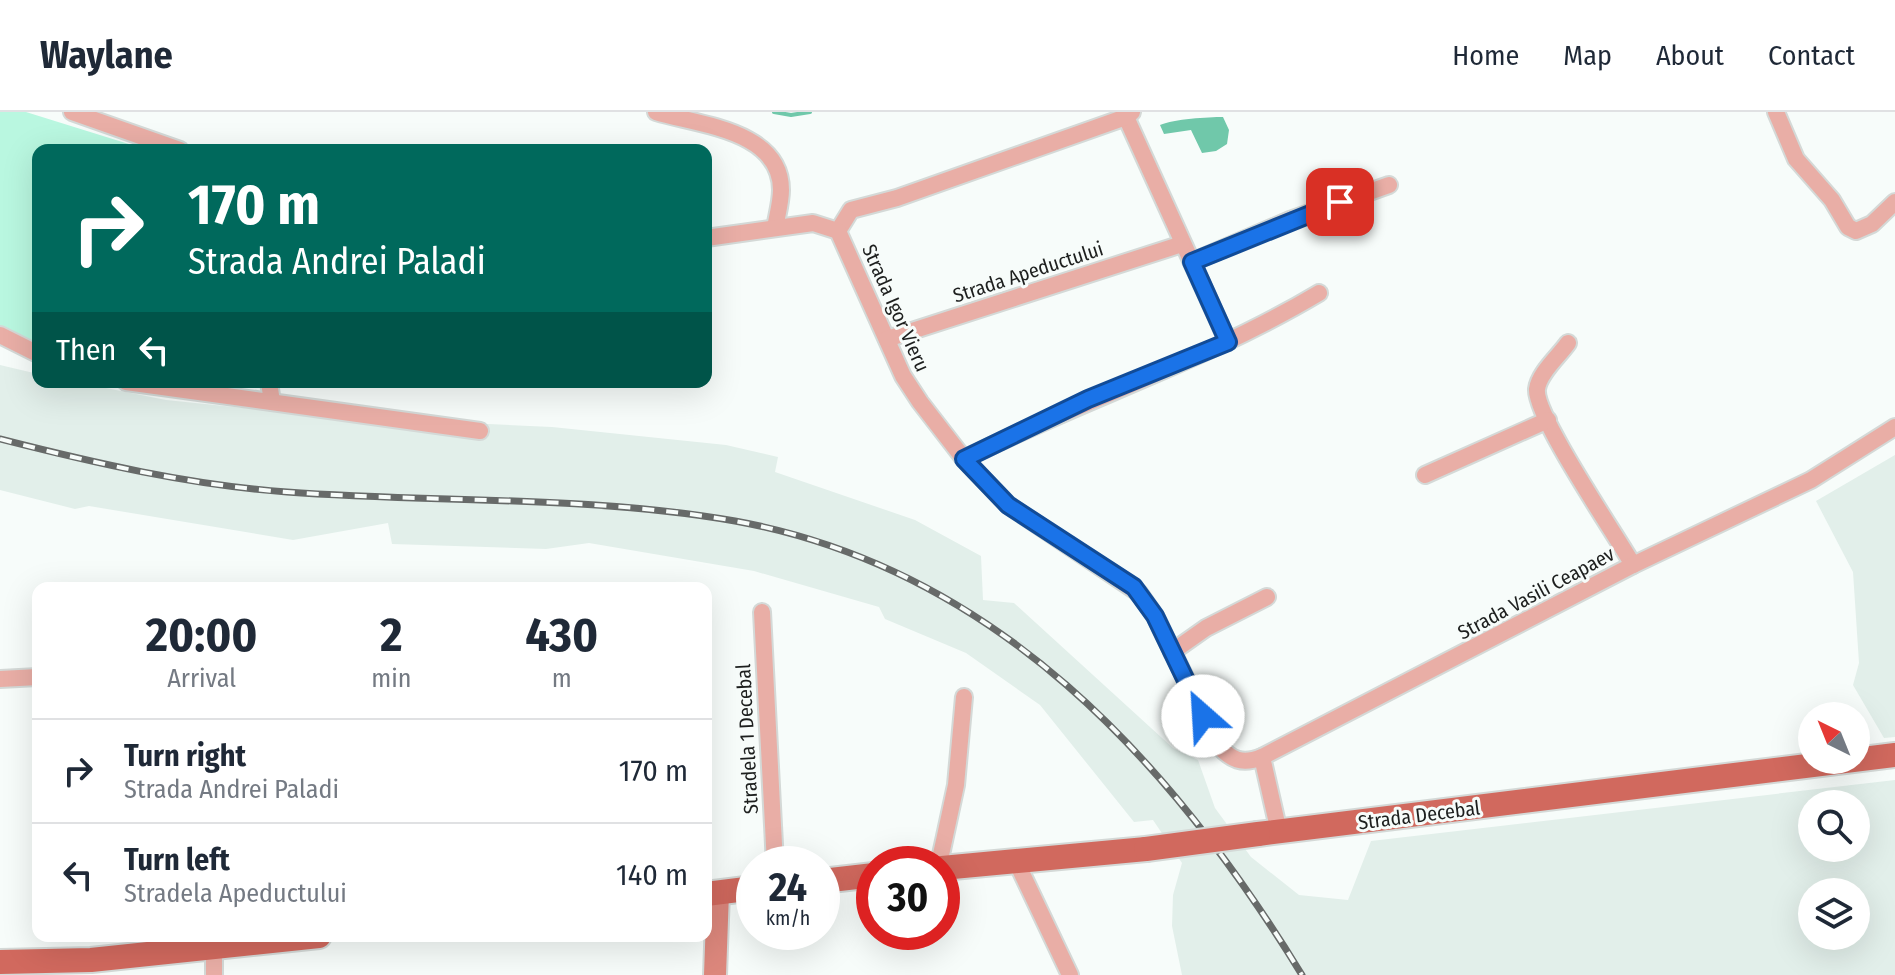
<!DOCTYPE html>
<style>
:root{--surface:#fff;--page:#f6f6f7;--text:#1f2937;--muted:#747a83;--line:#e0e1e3}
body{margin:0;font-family:"Fira Sans Condensed",sans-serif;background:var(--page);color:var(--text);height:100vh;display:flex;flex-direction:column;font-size:30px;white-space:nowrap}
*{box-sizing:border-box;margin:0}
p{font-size:26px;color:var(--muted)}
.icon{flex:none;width:44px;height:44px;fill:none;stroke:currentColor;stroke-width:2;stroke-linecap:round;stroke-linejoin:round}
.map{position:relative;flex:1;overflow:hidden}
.sheet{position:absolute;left:32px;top:470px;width:680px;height:360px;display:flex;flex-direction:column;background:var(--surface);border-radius:16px;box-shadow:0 8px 32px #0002}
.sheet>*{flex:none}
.guide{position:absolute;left:32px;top:32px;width:680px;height:244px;border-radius:16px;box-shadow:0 8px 32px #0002;background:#00695c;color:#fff;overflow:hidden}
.needle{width:52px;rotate:317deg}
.fabs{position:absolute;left:1798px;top:590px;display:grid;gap:16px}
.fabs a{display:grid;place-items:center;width:72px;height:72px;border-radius:50%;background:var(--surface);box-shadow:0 8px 32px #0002;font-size:40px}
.speed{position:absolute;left:736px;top:734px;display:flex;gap:16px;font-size:40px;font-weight:700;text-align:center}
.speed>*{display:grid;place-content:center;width:104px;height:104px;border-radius:50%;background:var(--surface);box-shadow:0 8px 32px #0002;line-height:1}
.speed small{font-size:20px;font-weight:400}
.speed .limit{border:12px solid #d22;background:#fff;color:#111}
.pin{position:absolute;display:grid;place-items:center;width:68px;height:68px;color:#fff;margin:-34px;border-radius:16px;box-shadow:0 4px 12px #0006}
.me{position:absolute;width:88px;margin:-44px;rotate:334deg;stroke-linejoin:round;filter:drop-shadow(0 0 6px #0008)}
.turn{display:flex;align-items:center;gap:28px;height:168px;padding:0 24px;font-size:36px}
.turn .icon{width:104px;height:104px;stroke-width:2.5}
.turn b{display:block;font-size:56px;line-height:68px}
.then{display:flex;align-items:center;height:76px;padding:0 24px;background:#0003;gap:16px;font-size:30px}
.eta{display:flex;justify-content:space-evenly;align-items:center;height:136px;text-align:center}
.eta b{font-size:48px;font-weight:700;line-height:56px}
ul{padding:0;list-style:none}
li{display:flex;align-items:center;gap:24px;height:104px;padding:0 24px;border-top:2px solid var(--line)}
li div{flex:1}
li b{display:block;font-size:30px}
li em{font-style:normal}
header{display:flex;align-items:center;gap:48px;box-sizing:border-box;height:112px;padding:0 40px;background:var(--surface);border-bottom:2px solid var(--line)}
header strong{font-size:38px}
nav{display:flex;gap:44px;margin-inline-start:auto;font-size:28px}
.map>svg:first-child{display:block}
.built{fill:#e2efea;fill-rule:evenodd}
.green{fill:#b9f7e0}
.water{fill:#70c8aa}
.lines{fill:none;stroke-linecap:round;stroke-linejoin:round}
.stream{stroke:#70c8aa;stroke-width:4}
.street-casing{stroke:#d4d9d7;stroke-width:20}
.secondary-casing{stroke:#d4d9d7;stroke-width:26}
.primary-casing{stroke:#d4d9d7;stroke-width:28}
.street{stroke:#e9aea6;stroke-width:16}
.secondary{stroke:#dc877c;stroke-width:22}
.primary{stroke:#d1695e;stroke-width:24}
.rail-casing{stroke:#676a69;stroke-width:7}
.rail{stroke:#f7fcfa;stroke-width:4;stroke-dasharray:12;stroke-linecap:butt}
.primary-bridge-casing{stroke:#d4d9d7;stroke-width:28;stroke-linecap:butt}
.primary-bridge{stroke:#d1695e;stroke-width:24}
.route-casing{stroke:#114b97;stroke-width:20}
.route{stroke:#1a73e8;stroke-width:14}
.labels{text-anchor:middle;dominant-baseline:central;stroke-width:6;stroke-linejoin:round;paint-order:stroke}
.street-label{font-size:20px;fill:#1d1f1e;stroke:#f7fcfa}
</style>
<header>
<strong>Waylane</strong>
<nav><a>Home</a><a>Map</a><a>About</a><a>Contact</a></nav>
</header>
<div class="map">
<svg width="1895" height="863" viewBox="0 0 1895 863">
<rect width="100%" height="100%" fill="#f7fcfa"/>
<g class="built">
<path d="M 0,253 L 38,262 L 38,270 L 76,270 L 166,288 L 330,305 L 552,315 L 726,333 L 778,345 L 775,360 L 915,408 L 981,444 L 983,488 L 1014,491 L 1173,636 L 1198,648 L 1215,696 L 1251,745 L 1299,783 L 1348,788 L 1371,729 L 1895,668 L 1895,863 L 1182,863 L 1172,814 L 1173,783 L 1182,751 L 1153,708 L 1134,710 L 1040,593 L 966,541 L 885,507 L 879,495 L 754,459 L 589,431 L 546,437 L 392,432 L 388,411 L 293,428 L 89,394 L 75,397 L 0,378 ZM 1812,692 L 1856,692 L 1856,736 L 1812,736 ZM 1812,780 L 1856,780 L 1856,824 L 1812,824 Z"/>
<polygon points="1895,343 1895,625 1884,626 1853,573 1859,551 1853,460 1816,389"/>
</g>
<polygon class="green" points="0,0 26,0 148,38 38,38 38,238 0,219"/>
<path class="water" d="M 1223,5 L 1229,18 L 1227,32 L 1216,39 L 1202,41 L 1191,18 L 1164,22 L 1160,13 C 1174,7 1208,5 1223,5 Z"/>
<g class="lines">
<polyline class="stream" points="774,0 791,3 810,0"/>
<g class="street-casing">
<g id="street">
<polyline points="72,0 180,38"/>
<path d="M 656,0 C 698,13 781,18 781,78 C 781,90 777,104 775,116"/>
<polyline points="1776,0 1796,47 1832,88 1848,115 1856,119 1872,112 1895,90"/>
<polyline points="1126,5 1228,230"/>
<polyline points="838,119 851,98 897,86 1126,5 1132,0"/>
<path d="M 706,126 L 813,111 L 838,119 L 903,264 L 920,290 L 964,347 L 1008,393 L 1139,481 L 1155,504 L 1218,633 C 1231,648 1242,653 1262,645"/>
<polyline points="1192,150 1290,108 1389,73"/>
<polyline points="0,223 38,242"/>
<polyline points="887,227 1182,132"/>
<path d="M 1568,231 C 1559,244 1539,261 1537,277 C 1534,303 1616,423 1633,453"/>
<polyline points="126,270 480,319"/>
<polyline points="269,270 272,290"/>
<path d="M 964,347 C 1081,288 1207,248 1319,181"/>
<polyline points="1425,363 1548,308"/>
<polyline points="762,500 775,752"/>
<polyline points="1172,540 1206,516 1267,485"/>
<polyline points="0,567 38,565"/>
<polyline points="1279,720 1262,645 1633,453 1811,368 1895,315"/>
<polyline points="1016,749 1070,863"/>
<polyline points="939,752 956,673 964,585"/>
<polyline points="214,863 214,835"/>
</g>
</g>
<g class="secondary-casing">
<polyline id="secondary" points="715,863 718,780"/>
</g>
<g class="primary-casing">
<g id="primary">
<polyline points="1258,722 1895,643"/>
<polyline points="942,756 1146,737"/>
<polyline points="822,769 874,763"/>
<polyline points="706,782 754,776"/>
<polyline points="0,850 91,848 319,824"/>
</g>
</g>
<use href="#street" class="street"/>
<use href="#secondary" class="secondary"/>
<use href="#primary" class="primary"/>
<g class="rail-casing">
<path id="rail" d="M 0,327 C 94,351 190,373 287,380 C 437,391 587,383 735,409 C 995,456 1171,649 1302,863"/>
</g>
<use href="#rail" class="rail"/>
<g class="primary-bridge-casing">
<polyline id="primary-bridge" points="1146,737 1258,722"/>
</g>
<use href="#primary-bridge" class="primary-bridge"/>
</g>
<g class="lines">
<g class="route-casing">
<polyline id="route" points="1203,604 1155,504 1134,475 1008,393 964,347 1088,287 1228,230 1192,150 1340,90"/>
</g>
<use href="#route" class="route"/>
</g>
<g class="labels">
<g class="street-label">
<text transform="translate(1028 160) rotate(-18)">Strada Apeductului</text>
<text transform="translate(896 196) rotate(66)">Strada Igor Vieru</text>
<text transform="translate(1536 481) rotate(-28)">Strada Vasili Ceapaev</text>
<text transform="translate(747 627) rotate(-93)">Stradela 1 Decebal</text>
<text transform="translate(1419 703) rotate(-7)">Strada Decebal</text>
</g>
</g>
</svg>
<div class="fabs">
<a><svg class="needle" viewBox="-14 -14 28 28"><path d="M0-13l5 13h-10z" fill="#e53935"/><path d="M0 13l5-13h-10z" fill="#747a83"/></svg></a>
<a><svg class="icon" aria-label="search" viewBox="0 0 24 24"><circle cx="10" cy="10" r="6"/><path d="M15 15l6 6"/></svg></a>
<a><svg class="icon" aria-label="layers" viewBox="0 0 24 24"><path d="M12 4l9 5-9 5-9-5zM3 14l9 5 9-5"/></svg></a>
</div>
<div class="speed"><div>24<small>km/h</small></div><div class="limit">30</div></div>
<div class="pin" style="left:1340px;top:90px;background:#d93025"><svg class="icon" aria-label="arrive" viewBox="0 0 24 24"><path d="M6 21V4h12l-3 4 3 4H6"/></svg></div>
<svg class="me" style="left:1203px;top:604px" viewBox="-20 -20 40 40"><circle r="19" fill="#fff"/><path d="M0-13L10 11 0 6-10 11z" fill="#1a73e8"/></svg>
<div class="guide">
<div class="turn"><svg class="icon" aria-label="right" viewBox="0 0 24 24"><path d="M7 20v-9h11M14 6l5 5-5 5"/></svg><div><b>170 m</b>Strada Andrei Paladi</div></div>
<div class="then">Then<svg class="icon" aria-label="left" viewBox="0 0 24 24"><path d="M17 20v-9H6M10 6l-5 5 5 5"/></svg></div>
</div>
<section class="sheet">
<div class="eta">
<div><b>20:00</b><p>Arrival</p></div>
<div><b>2</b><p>min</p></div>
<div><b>430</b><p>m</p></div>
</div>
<ul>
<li><svg class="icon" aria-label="right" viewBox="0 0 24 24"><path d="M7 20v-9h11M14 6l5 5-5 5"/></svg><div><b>Turn right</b><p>Strada Andrei Paladi</p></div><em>170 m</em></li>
<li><svg class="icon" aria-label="left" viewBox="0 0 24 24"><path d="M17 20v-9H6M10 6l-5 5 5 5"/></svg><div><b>Turn left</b><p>Stradela Apeductului</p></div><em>140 m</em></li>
</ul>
</section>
</div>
